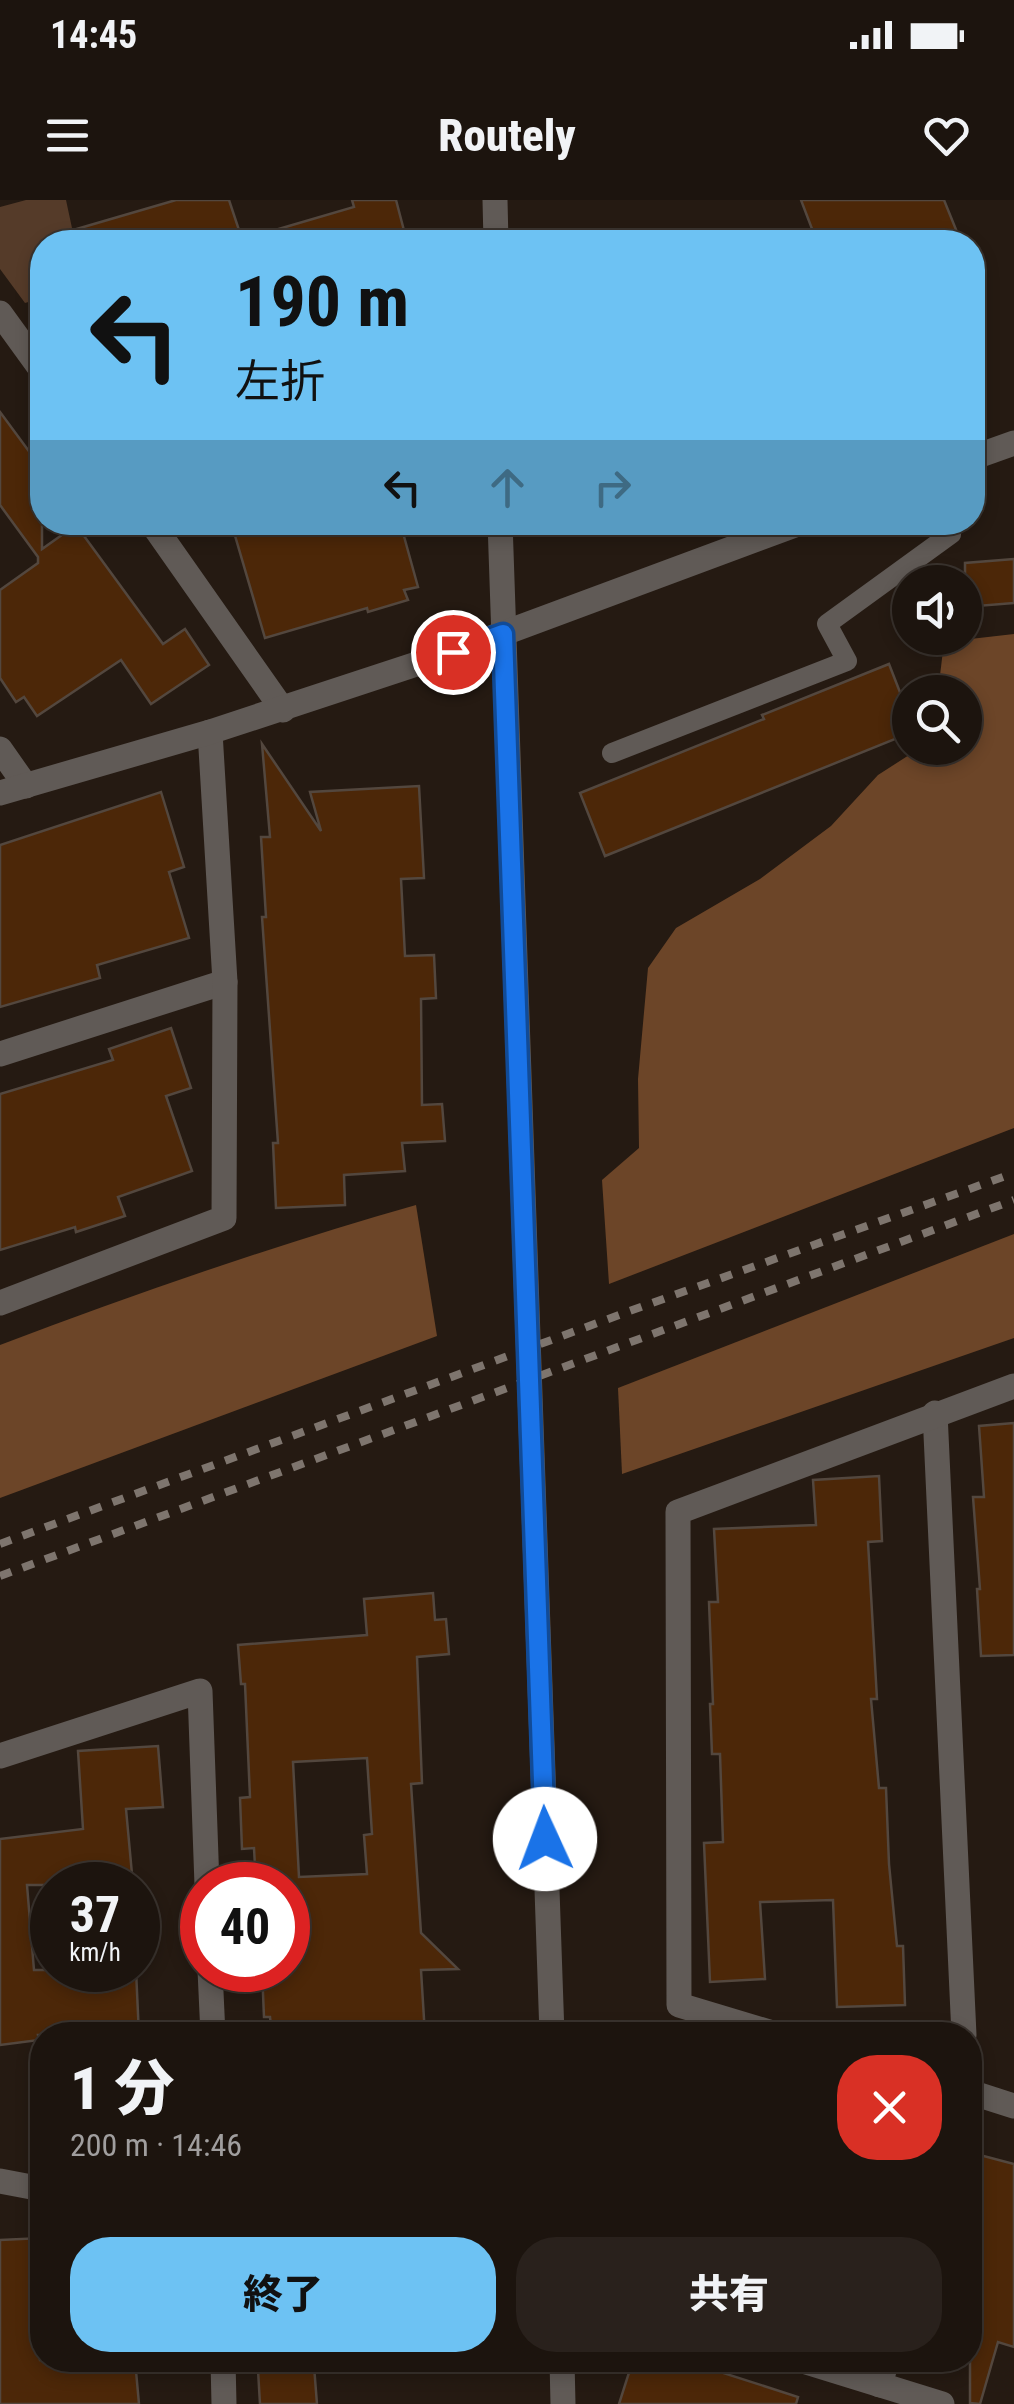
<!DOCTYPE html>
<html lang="ja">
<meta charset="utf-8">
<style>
:root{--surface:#1c140e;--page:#29211c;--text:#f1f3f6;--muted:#a09e9e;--line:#3a332e;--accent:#6dc2f3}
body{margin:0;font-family:"Roboto Condensed","Noto Sans JP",sans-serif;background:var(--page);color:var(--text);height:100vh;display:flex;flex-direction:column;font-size:38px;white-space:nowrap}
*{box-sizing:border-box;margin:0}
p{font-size:32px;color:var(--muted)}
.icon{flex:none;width:55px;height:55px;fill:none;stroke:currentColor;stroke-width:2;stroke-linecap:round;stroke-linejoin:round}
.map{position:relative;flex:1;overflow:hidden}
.sheet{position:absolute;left:30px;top:1822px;width:952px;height:350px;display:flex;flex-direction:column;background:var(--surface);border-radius:40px;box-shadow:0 5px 15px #0003,0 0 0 2px var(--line)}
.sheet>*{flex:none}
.guide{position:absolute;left:30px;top:30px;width:955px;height:305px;border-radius:40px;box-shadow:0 5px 15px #0003,0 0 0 2px var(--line);background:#6dc2f3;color:#111;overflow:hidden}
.controls{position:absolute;left:892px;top:365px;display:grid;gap:20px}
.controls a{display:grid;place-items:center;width:90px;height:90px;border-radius:50%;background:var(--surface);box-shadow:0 5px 15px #0003,0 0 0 2px var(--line);font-size:50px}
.speed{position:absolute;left:30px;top:1662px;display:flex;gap:20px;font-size:50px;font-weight:700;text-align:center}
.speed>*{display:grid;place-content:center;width:130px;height:130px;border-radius:50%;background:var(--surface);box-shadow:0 5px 15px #0003,0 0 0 2px var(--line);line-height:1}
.speed small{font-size:25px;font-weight:400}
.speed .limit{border:15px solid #d22;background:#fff;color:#111}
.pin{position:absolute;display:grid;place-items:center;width:85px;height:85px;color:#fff;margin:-42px;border:5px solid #fff;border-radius:50%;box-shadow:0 2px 10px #0007}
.me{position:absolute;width:110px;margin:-55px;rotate:358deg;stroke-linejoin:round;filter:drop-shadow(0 0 8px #0008)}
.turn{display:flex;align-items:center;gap:35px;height:210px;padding:0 40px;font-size:45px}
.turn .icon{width:130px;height:130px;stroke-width:2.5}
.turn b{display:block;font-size:70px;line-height:85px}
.lanes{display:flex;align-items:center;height:95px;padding:0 40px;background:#0003;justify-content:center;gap:50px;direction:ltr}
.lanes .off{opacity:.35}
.round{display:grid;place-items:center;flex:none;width:105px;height:105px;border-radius:40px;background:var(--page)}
.headline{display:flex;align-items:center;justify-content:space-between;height:170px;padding:0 40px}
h1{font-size:60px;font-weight:800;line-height:75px}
.button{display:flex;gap:20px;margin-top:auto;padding:20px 40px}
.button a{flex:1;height:115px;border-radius:40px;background:var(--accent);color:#111;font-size:40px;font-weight:800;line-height:115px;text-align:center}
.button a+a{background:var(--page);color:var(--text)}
.status{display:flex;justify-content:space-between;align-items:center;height:70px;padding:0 50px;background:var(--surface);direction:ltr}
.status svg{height:28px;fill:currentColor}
header{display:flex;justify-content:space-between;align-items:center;height:130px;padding:0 40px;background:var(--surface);font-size:45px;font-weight:800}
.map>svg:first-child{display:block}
.green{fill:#553b29}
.forest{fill:#6c4528}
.building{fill:#4c2708;stroke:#53473e;stroke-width:2.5;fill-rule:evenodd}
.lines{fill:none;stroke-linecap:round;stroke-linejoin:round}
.service{stroke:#605a56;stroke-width:20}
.minor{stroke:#605a56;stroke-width:25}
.tertiary{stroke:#605a56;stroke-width:25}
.rail{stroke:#7e756e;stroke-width:8;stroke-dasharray:12 12;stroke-linecap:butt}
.route-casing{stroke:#114b97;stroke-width:25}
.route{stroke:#1a73e8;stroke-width:18}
</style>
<div class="status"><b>14:45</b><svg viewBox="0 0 49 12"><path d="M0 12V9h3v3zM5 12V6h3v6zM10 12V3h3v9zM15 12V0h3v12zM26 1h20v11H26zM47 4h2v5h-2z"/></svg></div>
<header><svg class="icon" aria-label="menu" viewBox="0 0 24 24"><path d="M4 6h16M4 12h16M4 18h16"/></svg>Routely<svg class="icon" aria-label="heart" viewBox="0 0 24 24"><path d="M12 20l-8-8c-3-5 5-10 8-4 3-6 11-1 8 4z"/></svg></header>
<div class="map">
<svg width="1014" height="2204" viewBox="0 0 1014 2204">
<rect width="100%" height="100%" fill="#251a12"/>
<polygon class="green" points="26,0 66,0 75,42 42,42 42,98 25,103 0,69 0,7"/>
<g class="forest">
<polygon points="1014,434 1014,928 609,1084 602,980 639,948 638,879 648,768 676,728 760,679 831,626 878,575 920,548 965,548 965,492 938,492 944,442"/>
<path d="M 416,1005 L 437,1136 L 0,1298 L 0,1145 C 137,1093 275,1045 416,1005 Z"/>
<polygon points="1014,1034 1014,1138 622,1274 618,1188"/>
</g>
<g class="building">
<polygon points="176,0 229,0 243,42 64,42 63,33"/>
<polygon points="352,0 396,0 407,42 266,42 265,33 354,7"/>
<polygon points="801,0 944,0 961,42 817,42"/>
<polygon points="0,212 42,269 42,349 76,325 163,444 185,429 209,465 151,504 121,460 37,516 24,497 16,502 0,478 0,390 38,363 38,357 0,305"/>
<polygon points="231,322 400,322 418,387 404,390 408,400 368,412 367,408 265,438"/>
<polygon points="1014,359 1014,403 965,407 965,363"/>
<polygon points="889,464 910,518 910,533 605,656 580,593 764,519 762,515"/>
<polygon points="262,544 321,631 310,592 419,586 424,678 401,679 405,756 434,755 436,798 421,799 422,905 442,904 445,941 402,943 405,971 344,975 345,1005 276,1008 273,943 278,943 262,717 266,717 261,637 270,637"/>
<polygon points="161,592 184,667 169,672 189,738 97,765 100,778 0,807 0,645"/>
<polygon points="171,828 191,888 166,896 192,971 118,997 125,1016 76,1032 75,1027 0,1050 0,894 113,860 109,849"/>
<polygon points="1014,1223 1014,1455 981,1456 977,1389 980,1389 973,1297 984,1297 979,1226"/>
<polygon points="879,1276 882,1341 868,1342 877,1499 871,1499 879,1588 886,1588 889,1664 897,1746 903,1746 905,1805 837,1807 833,1700 760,1702 765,1779 710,1782 704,1643 723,1642 720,1554 712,1554 710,1504 713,1504 709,1402 718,1402 714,1329 816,1325 813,1280"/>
<path d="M 433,1393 L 435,1420 L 446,1419 L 449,1454 L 417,1457 L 422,1583 L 411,1584 L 421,1733 L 458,1769 L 421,1770 L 425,1835 L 272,1835 L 270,1817 L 264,1817 L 262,1770 L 288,1770 L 288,1685 L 256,1685 L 254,1648 L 242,1649 L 240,1598 L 250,1597 L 245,1484 L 241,1484 L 238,1445 L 367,1435 L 364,1399 ZM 367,1558 L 372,1634 L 364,1635 L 367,1674 L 299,1677 L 293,1562 Z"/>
<polygon points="158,1546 163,1607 126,1609 133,1685 27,1685 34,1770 136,1770 139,1835 38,1835 39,1840 0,1845 0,1639 83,1629 78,1551"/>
<polygon points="976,1954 1014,1964 1014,2147 998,2142 980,2204 970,2203 970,1976"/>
<polygon points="42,2038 42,2091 34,2091 40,2160 135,2160 139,2204 0,2204 0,2040"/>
<polygon points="633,2160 683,2160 798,2197 796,2204 619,2204"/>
<polygon points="314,2166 317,2204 260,2204 258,2170"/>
</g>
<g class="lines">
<polyline class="service" points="612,553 847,461 827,424 951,334 949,322"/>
<g class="minor">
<polyline points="0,113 42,171"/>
<polyline points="151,322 283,510"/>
<polyline points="0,549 26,586"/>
<polyline points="0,854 225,782"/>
<polyline points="0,1103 224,1018 225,782 210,532"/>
<polyline points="935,1213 964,1835"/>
<polyline points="0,1556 200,1491 207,1685"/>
<polyline points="210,1770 213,1835"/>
<polyline points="779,1835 679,1805 678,1312 1014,1186"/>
<polyline points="970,1892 1014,1906"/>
<polyline points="223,2160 224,2204"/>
<polyline points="880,2185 887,2160"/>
</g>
<g class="tertiary">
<polyline points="495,0 496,42"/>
<polyline points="972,258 1014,243"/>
<polyline points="500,322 552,1835"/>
<polyline points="0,593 210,532 453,452 803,322"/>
<polyline points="0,1981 42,1989"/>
<polyline points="562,2160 563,2204"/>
<polyline points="800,2160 942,2204"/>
</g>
<g class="rail">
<polyline points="0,1344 627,1112 1014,973"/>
<polyline points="0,1376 1014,1000"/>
</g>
</g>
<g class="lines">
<g class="route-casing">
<polyline id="route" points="453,452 503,434 545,1639"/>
</g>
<use href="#route" class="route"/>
</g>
</svg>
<div class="controls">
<a><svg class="icon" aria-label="sound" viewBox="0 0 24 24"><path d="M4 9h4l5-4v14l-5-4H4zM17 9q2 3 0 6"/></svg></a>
<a><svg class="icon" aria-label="search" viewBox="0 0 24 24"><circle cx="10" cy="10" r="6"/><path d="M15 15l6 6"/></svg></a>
</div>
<div class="speed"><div>37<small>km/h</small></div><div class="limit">40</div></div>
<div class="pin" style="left:453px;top:452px;background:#d93025"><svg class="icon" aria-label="arrive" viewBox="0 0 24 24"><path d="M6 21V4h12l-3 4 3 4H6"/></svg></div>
<svg class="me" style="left:545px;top:1639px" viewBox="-20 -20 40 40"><circle r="19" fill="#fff"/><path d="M0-13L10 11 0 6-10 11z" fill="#1a73e8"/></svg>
<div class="guide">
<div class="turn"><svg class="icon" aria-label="left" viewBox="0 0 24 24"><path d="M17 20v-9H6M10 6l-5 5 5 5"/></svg><div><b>190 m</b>左折</div></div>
<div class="lanes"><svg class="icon" aria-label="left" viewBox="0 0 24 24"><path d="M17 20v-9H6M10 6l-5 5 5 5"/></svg><svg class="icon off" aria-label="ahead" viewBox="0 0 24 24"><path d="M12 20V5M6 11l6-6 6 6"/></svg><svg class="icon off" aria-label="right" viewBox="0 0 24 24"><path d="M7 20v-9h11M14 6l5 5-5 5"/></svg></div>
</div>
<section class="sheet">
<div class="headline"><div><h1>1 分</h1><p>200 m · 14:46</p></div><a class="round" style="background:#d93025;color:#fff"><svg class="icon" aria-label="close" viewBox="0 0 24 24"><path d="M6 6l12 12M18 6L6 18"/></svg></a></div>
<div class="button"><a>終了</a><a>共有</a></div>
</section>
</div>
